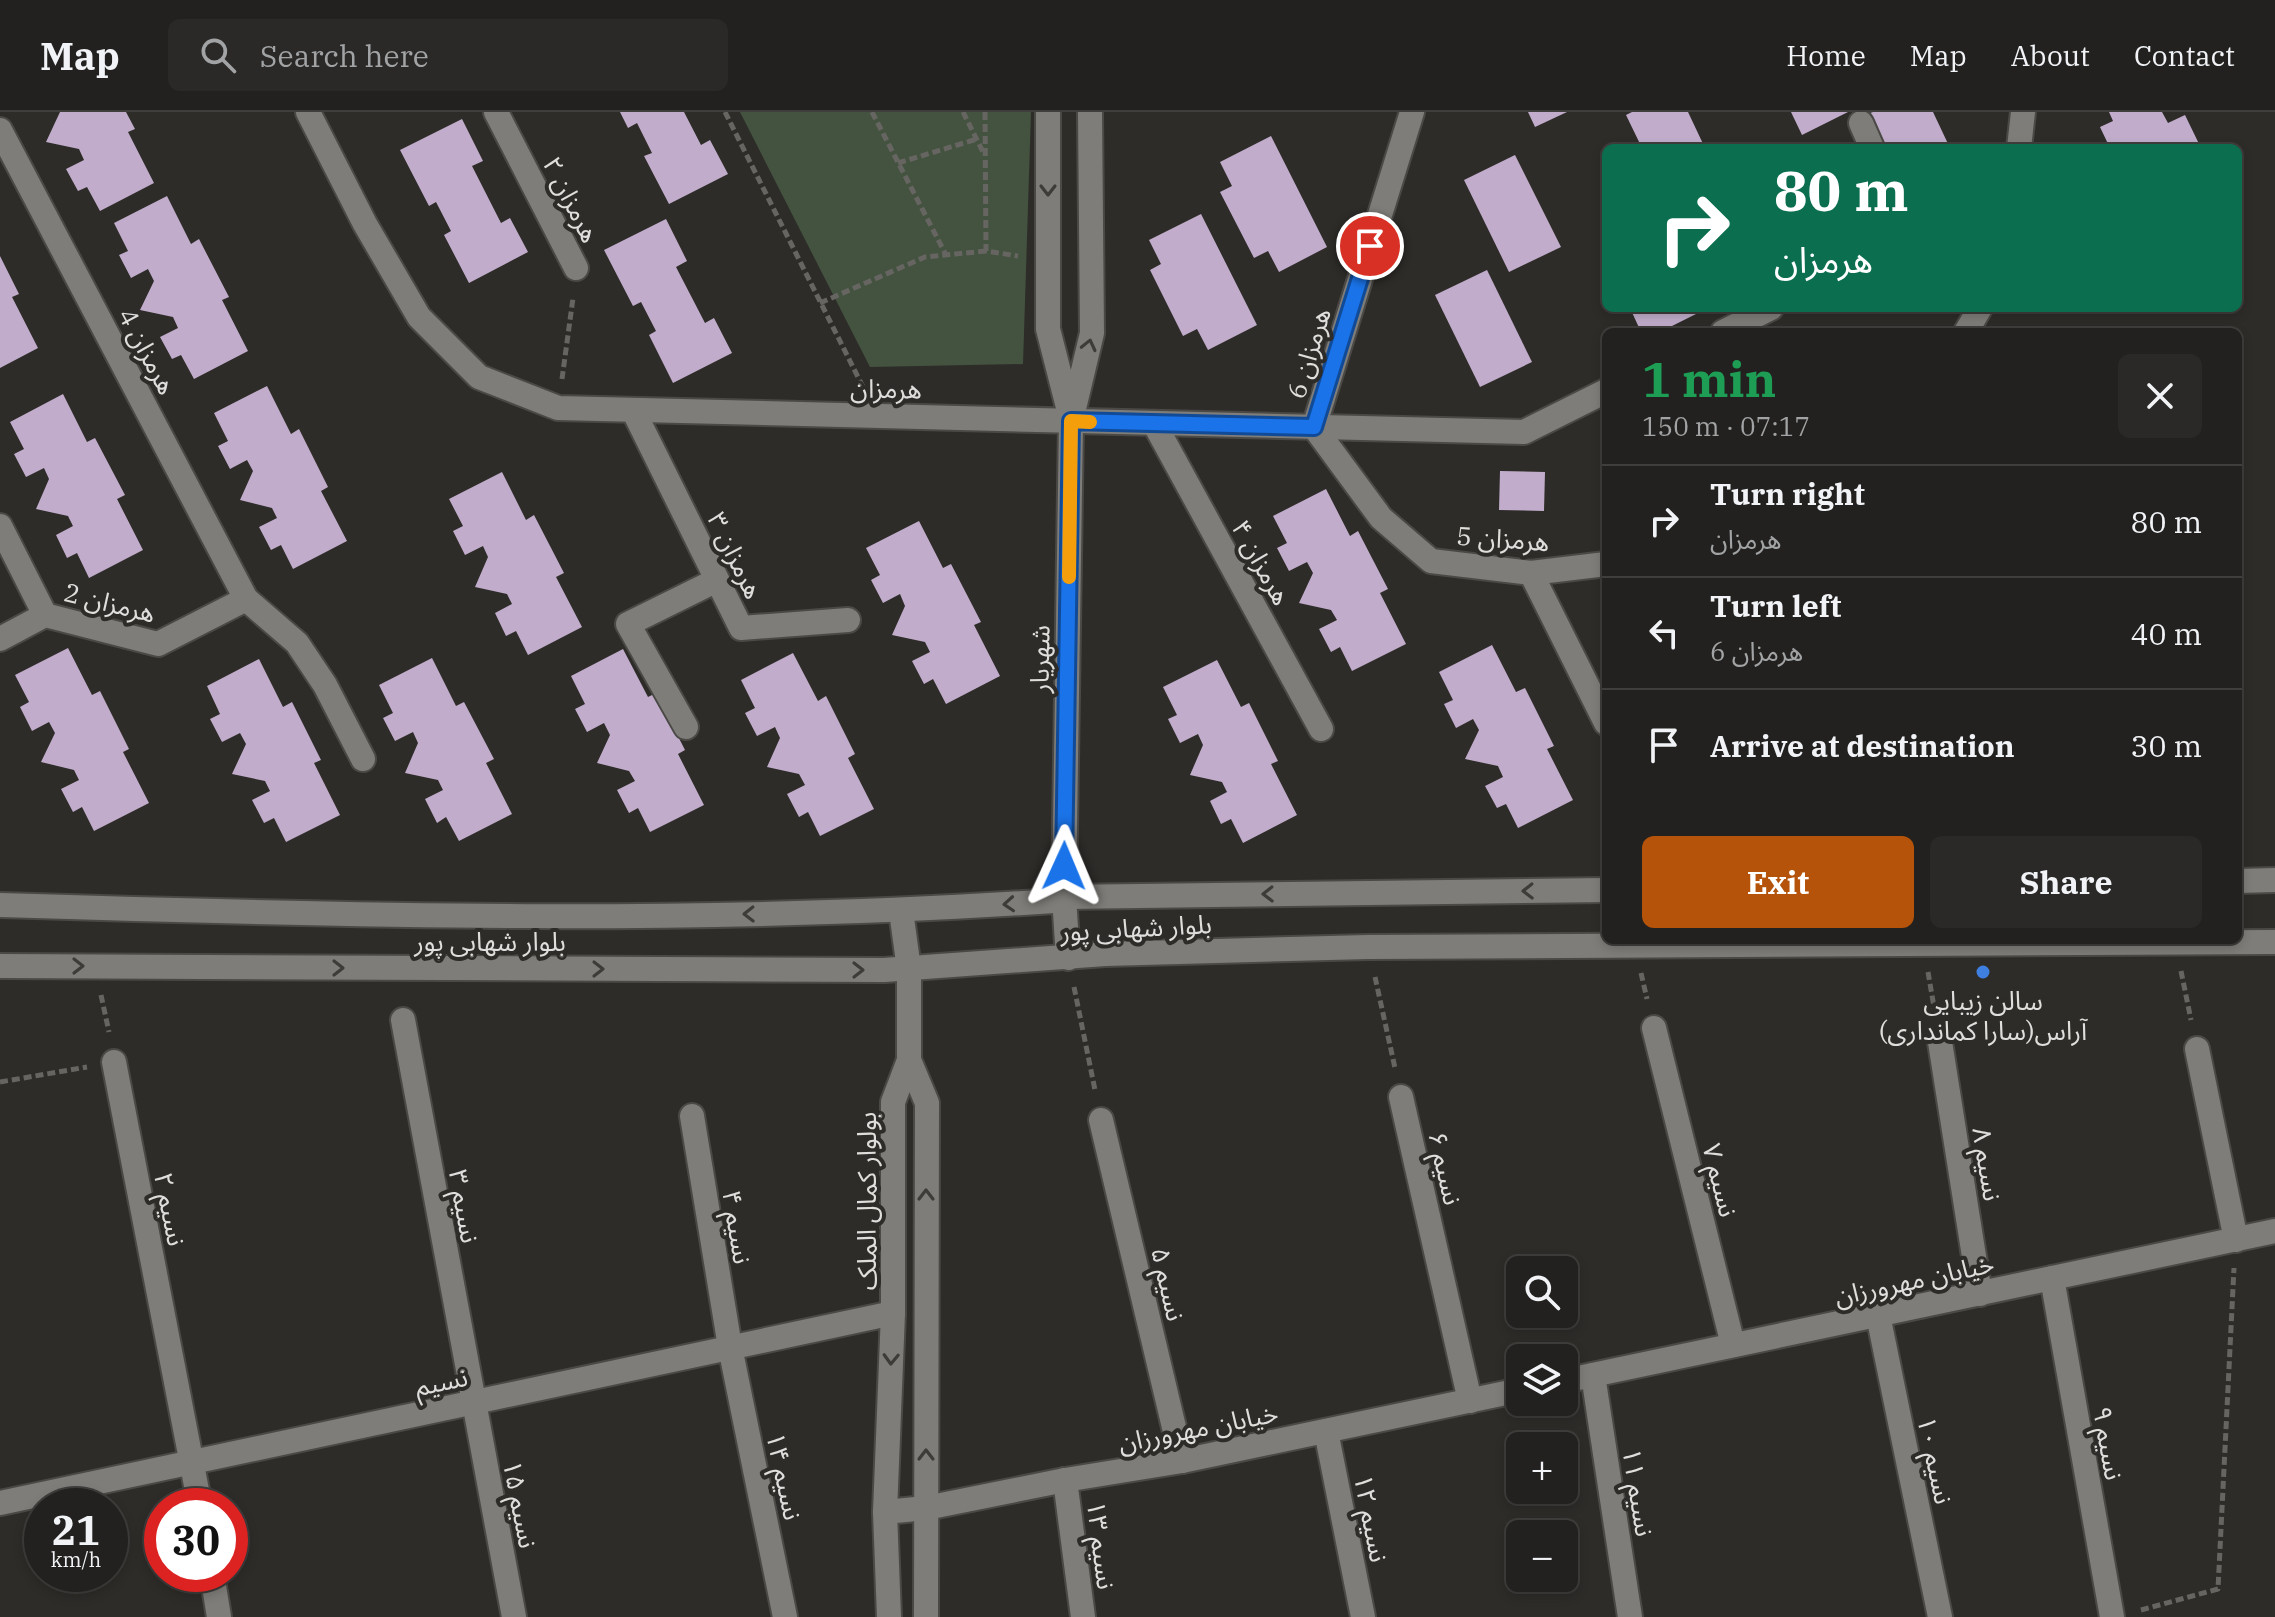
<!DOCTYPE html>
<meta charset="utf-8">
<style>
:root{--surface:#22211f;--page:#2a2928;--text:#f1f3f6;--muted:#a2a3a4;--line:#3f3e3d;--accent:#b45309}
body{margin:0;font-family:"IBM Plex Serif","Noto Sans Arabic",serif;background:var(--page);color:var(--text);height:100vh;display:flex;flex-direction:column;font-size:30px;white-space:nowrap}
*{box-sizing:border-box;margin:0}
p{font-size:26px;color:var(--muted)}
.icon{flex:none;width:44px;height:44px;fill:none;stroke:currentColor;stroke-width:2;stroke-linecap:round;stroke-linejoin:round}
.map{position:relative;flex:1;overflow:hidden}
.side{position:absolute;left:1602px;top:216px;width:640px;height:616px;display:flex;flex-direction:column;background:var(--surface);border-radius:12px;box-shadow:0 4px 12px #0003,0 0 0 2px var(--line)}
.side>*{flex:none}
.banner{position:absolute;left:1602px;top:32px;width:640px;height:168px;border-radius:12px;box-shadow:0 4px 12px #0003,0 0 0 2px var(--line);background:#0b6e4f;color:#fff;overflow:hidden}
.buttons{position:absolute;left:1506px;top:1144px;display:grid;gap:16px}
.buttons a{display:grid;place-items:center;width:72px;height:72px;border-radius:12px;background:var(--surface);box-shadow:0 4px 12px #0003,0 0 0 2px var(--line);font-size:40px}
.speed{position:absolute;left:24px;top:1376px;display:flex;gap:16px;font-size:40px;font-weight:700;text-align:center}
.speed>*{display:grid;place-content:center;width:104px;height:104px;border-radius:50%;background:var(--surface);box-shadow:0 4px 12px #0003,0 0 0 2px var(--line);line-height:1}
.speed small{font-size:20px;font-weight:400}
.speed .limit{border:12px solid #d22;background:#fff;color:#111}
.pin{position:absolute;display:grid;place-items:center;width:68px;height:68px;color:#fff;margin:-34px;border:4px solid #fff;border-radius:50%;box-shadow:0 2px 8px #0007}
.me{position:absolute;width:88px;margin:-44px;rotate:1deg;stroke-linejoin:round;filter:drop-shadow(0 0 6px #0008)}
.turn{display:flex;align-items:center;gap:28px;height:168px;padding:0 40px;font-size:36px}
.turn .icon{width:104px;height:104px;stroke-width:2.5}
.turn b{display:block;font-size:56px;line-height:68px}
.round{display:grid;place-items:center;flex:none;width:84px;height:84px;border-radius:12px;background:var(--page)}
.headline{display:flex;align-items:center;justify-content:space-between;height:136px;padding:0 40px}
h1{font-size:48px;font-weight:700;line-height:60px;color:#1e9e55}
.cta{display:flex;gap:16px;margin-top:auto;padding:16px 40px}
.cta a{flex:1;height:92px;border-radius:12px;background:var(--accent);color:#fff;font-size:32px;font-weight:700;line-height:92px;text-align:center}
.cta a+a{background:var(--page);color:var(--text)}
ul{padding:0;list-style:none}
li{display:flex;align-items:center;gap:24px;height:112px;padding:0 40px;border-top:2px solid var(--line)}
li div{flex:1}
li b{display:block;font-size:30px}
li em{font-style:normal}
header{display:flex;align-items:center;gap:48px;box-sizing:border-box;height:112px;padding:0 40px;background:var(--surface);border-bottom:2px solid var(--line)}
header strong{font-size:38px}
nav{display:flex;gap:44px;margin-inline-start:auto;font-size:28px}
.search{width:560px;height:72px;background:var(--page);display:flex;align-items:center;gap:20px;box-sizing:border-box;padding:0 28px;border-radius:12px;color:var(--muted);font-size:30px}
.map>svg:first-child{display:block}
.green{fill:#445340}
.building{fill:#c1adcb}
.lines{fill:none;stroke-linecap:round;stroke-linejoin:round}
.minor-casing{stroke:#4a4946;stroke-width:28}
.tertiary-casing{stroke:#4a4946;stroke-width:28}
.secondary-casing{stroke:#4a4946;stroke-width:28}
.path{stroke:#676562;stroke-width:5;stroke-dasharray:8 4;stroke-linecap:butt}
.minor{stroke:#7f7d79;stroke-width:24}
.tertiary{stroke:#7f7d79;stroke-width:24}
.secondary{stroke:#7f7d79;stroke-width:24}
.oneway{stroke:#3e3c39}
.route-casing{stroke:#114b97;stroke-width:20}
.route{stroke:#1a73e8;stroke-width:14}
.slow{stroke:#f59e0b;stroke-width:14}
.shop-dot{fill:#3f7fe0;stroke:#2e2c29;stroke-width:3}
.labels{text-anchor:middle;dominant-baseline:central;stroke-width:8;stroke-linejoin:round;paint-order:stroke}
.street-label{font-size:26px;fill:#dfdedc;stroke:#2e2c29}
.poi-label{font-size:26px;fill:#dfdedc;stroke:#2e2c29}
</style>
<header>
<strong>Map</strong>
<div class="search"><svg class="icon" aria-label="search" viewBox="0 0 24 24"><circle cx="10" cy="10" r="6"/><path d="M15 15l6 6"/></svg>Search here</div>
<nav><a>Home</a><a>Map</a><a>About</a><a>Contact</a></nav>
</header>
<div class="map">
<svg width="2275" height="1505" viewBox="0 0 2275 1505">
<rect width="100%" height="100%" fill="#2e2c29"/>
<polygon class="green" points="740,0 1031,0 1023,252 870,255"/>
<g class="building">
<polygon points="60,0 126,0 135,17 128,20 154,71 100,99 87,75 78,79 66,57 84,48 79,37 46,30"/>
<polygon points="620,0 684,0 701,33 710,28 728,62 669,92 644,44 652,41 637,11 628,16"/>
<polygon points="1528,0 1567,0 1535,15"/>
<polygon points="1632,0 1688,0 1705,36 1642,36 1626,3"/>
<polygon points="1791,0 1848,0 1802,23"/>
<polygon points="1873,0 1933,0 1950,36 1887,36 1870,1"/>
<polygon points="2109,0 2162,0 2168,11 2185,3 2201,36 2110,36 2100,15 2113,9"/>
<polygon points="462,7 483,49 472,54 501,111 510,106 528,140 469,171 444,123 451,119 436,90 429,94 400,38"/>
<polygon points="1271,24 1327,135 1279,160 1268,139 1254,146 1220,80 1232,74 1220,50"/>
<polygon points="1515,43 1561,135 1509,160 1464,68"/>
<polygon points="167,84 191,132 199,127 229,185 222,188 248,239 194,267 181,243 172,247 160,225 178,216 173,205 140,198 154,169 148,157 131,166 119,143 128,139 114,111"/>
<polygon points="1201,102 1257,213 1208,238 1197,217 1183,224 1150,158 1161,152 1149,128"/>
<polygon points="666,107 687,149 676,155 705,211 714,206 732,241 673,271 649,223 656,219 641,190 633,194 604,138"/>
<polygon points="0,144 19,182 12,185 38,236 0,256"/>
<polygon points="1487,158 1532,250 1480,275 1435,183"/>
<polygon points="1630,196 1693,196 1696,202 1660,220 1641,220"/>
<polygon points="267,274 291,322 299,317 328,375 321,379 347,429 293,457 281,433 271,438 259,415 277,406 272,396 240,388 253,359 247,348 230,357 218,334 228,329 214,301"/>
<polygon points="63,282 87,330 95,326 125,383 117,387 143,438 89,466 77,441 67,446 56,423 73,414 68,404 36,397 49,367 44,356 26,365 14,342 24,337 10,310"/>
<polygon points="1500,359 1545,360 1544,399 1499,398"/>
<polygon points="502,360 526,408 534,403 564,461 556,465 582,515 528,543 516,519 506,524 495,501 512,492 507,482 475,475 488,445 483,434 465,443 453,419 463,414 449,387"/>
<polygon points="1326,377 1350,424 1358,419 1388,477 1380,481 1406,532 1352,559 1340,535 1331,540 1319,517 1337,508 1331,498 1299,491 1313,461 1307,450 1289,459 1277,436 1287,431 1273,404"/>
<polygon points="919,409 943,456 951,452 981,510 974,513 1000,564 946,592 933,567 924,572 912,549 930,540 925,530 892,523 905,494 900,482 883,491 871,468 880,463 866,436"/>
<polygon points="1492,533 1516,580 1525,576 1554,634 1547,637 1573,688 1518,716 1506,692 1497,696 1485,674 1503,665 1498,654 1465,647 1479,618 1473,607 1456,616 1444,592 1453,588 1439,560"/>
<polygon points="68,536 92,583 100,579 129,637 123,640 149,691 94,719 82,695 73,700 61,677 79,668 74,658 41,650 55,621 49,610 32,619 20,595 29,590 15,563"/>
<polygon points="623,537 648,585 656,581 685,638 678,642 704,693 650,720 638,696 629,701 617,678 635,669 629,659 597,651 610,623 604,611 587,620 575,597 585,592 571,564"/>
<polygon points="793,541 818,589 826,584 855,642 848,646 874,697 820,724 808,700 799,705 787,682 805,673 799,662 767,655 780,626 775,615 757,624 745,601 755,596 741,568"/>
<polygon points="432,546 456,594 464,590 494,647 486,651 512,702 459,729 446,705 437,711 425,687 443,678 438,668 405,661 418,631 413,620 395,629 383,606 393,601 379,573"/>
<polygon points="259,547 283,595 292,590 321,648 314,651 340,703 286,730 274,706 264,711 252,688 270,679 265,669 232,662 246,632 240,621 222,630 210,607 220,602 207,574"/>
<polygon points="1217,548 1241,595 1249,591 1278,649 1271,652 1297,703 1243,731 1231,707 1221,712 1210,689 1227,680 1222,670 1190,663 1203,633 1198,622 1180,631 1168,607 1177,603 1163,575"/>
</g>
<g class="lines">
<g class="minor-casing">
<g id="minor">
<polyline points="308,0 365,112 419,205 479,265 558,296 1524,320 1606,279"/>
<polyline points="496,0 576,156"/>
<polyline points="1048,0 1048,217 1070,303"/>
<polyline points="1412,0 1314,315 1381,406 1431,449 1531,461 1606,452"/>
<polyline points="1861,11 1872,36"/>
<polyline points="0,18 246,487 297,531 325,573 363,647"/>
<polyline points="2019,36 2023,0"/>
<polyline points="1723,220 1771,196"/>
<polyline points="1966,220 1980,196"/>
<polyline points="633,298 741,516 848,508"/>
<polyline points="1154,311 1321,617"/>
<polyline points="0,414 45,503"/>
<polyline points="1531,461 1606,611"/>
<polyline points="0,527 45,503 158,532 246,487"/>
<polyline points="686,615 628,512 717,468"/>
<polyline points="1064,785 1071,309 1092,221 1090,0"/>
<polyline points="403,908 514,1505"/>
<polyline points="1654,916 1733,1233"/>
<polyline points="1940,930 1980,1182"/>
<polyline points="2197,937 2236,1128"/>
<polyline points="114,950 200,1394"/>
<polyline points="1401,985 1470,1289"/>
<polyline points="692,1004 730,1235 785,1505"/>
<polyline points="1101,1008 1182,1349"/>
<polyline points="2052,1166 2112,1505"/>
<polyline points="1878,1203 1940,1505"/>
<polyline points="1593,1263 1630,1505"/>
<polyline points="1326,1319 1363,1505"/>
<polyline points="1065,1368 1083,1505"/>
<polyline points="0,1391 893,1201"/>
<polyline points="212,1462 219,1505"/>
</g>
</g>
<g class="tertiary-casing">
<g id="tertiary">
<polyline points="909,948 927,991 926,1505"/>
<polyline points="1564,1269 2275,1119"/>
<polyline points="885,1400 926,1396 1065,1368 1182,1349 1520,1278"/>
<polyline points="889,1505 885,1400 893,1201 893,990 909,948 909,857 901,799"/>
</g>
</g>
<g class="secondary-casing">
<g id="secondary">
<polyline points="2238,769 2275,768"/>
<polyline points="1064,785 1068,846"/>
<path d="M 0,793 C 352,804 703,813 1054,789 L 1064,785 L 1606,778"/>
<polyline points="0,854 884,858 1105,842 1368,835 2275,830"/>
</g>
</g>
<g class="path">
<polyline points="725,0 863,275"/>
<polyline points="872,0 946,143"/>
<polyline points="963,0 984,42"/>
<polyline points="985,0 986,139 1018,144"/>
<polyline points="898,51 977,27"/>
<polyline points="820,191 925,145 986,139"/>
<polyline points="562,267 573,186"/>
<polyline points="2181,859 2191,908"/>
<polyline points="1928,860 1935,901"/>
<polyline points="1641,861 1647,887"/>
<polyline points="1375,865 1395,956"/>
<polyline points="1074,875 1095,978"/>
<polyline points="101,883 109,920"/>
<polyline points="0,970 87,955"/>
<polyline points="2141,1498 2218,1477 2234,1156"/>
</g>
<use href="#minor" class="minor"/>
<use href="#tertiary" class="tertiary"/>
<use href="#secondary" class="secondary"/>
</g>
<defs><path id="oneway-chevron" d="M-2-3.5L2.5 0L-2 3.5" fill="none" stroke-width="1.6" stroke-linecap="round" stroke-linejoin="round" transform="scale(2)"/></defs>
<g class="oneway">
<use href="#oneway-chevron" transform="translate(1048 78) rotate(90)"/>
<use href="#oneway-chevron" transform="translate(1089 233) rotate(-77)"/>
<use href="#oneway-chevron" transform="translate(1528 779) rotate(179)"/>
<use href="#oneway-chevron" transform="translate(1268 782) rotate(179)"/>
<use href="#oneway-chevron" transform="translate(1009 792) rotate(176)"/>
<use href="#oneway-chevron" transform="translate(749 802) rotate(179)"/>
<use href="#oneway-chevron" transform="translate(78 854)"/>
<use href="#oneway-chevron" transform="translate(338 856)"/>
<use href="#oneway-chevron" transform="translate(598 857)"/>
<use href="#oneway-chevron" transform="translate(858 858)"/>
<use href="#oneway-chevron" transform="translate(926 1083) rotate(-90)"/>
<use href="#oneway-chevron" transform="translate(891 1247) rotate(92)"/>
<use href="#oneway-chevron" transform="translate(926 1343) rotate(-90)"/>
</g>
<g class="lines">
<g class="route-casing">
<polyline id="route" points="1064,754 1071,309 1314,315 1370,134"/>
</g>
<use href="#route" class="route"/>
<polyline class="slow" points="1069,465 1071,309 1090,310"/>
</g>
<circle class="shop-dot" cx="1983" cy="860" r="8"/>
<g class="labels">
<g class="street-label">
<text transform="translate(572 87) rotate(63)">هرمزان ۲</text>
<text transform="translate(148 239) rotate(62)">هرمزان 4</text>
<text transform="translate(1308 241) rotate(-73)">هرمزان 6</text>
<text transform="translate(886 276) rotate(1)">هرمزان</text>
<text transform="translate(1503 426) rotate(4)">هرمزان 5</text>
<text transform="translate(736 443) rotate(64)">هرمزان ۳</text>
<text transform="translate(1262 450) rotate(61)">هرمزان ۴</text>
<text transform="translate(110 490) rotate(14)">هرمزان 2</text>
<text transform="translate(1039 547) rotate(-89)">شهریار</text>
<text transform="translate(1136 815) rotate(-3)">بلوار شهابی پور</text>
<text x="490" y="829">بلوار شهابی پور</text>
<text transform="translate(1988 1052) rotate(81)">نسیم ۸</text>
<text transform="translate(1446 1056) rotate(77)">نسیم ۶</text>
<text transform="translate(1721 1068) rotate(76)">نسیم ۷</text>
<text transform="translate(866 1089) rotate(-90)">بولوار کمال الملک</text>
<text transform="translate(465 1094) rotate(80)">نسیم ۳</text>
<text transform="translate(171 1097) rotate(79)">نسیم ۲</text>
<text transform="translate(738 1115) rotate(81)">نسیم ۴</text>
<text transform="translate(1914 1167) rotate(-12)">خیابان مهرورزان</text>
<text transform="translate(1169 1172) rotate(77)">نسیم ۵</text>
<text transform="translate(441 1269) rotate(-12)">نسیم</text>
<text transform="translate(1198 1315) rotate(-11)">خیابان مهرورزان</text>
<text transform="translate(2109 1331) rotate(80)">نسیم ۹</text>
<text transform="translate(1936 1348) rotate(78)">نسیم ۱۰</text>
<text transform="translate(785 1364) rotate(78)">نسیم ۱۴</text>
<text transform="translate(1639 1380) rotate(81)">نسیم ۱۱</text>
<text transform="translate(521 1392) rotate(79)">نسیم ۱۵</text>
<text transform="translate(1372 1406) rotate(79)">نسیم ۱۲</text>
<text transform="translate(1102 1433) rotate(83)">نسیم ۱۳</text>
</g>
<g class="poi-label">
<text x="1983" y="888">سالن زیبایی<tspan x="1983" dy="30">آراس(سارا کمانداری)</tspan></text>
</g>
</g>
</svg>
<div class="buttons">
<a><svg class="icon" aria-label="search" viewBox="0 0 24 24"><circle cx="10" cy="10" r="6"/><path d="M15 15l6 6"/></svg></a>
<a><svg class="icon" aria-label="layers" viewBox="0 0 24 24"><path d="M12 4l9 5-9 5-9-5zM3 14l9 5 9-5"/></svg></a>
<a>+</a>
<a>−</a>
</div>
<div class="speed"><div>21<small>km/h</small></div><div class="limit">30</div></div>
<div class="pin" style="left:1370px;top:134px;background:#d93025"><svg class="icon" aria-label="arrive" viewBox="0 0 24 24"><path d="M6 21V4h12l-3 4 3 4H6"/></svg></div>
<svg class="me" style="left:1064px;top:754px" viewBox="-20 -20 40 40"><path d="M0-17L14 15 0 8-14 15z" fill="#1a73e8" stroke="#fff" stroke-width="4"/></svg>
<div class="banner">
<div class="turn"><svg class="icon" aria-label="right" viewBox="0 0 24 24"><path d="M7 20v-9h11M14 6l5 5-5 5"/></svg><div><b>80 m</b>هرمزان</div></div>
</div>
<section class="side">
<div class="headline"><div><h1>1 min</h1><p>150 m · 07:17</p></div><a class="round"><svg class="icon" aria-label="close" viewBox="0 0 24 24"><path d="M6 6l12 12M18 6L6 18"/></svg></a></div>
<ul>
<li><svg class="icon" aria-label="right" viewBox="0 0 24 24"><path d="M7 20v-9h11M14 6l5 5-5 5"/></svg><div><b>Turn right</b><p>هرمزان</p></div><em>80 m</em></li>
<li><svg class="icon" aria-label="left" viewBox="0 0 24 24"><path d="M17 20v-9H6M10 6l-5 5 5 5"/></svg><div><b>Turn left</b><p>هرمزان 6</p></div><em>40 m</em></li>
<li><svg class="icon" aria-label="arrive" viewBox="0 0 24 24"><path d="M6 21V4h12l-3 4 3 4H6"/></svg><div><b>Arrive at destination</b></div><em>30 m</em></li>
</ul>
<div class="cta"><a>Exit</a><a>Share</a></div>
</section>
</div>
